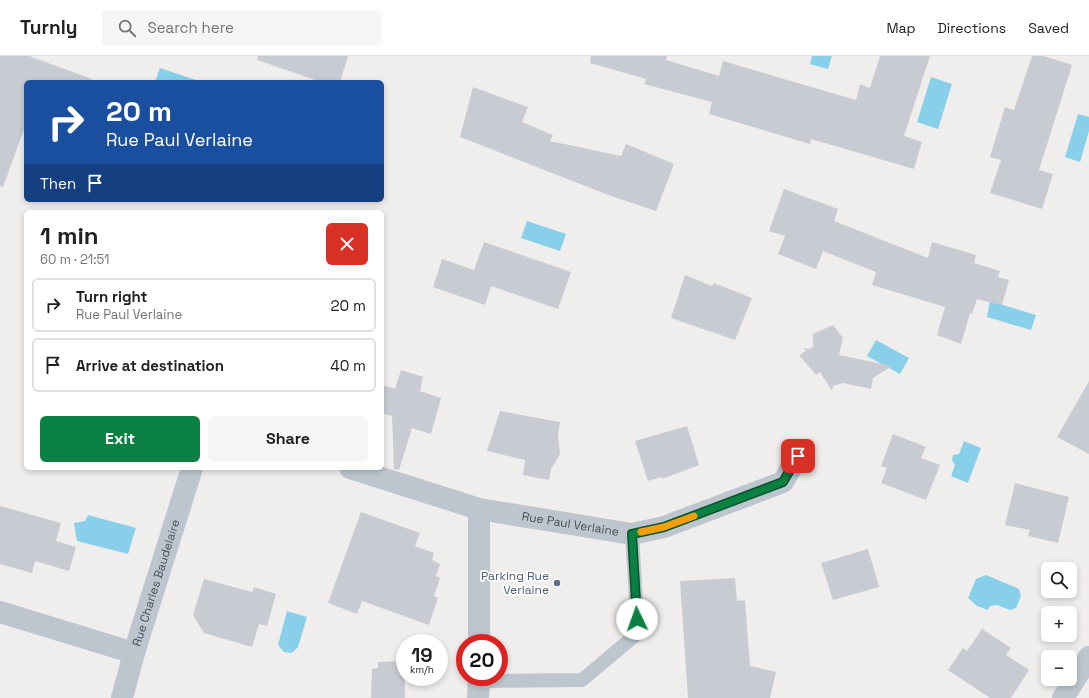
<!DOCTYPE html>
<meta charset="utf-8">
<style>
:root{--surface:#fff;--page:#f6f6f6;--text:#202124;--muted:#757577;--line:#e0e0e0;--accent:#0b8043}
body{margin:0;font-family:"Space Grotesk",sans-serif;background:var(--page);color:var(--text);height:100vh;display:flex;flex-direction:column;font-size:15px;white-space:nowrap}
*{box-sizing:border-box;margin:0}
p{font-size:13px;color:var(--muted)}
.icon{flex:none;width:22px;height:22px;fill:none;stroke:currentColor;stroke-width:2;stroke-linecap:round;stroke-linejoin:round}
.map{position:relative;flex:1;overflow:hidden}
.sheet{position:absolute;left:24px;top:154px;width:360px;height:260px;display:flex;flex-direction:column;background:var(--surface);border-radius:6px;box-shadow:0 2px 6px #0003}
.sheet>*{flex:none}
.banner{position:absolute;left:24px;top:24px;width:360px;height:122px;border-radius:6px;box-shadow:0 2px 6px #0003;background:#1a4fa0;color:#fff;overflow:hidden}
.tools{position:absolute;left:1041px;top:506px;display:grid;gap:8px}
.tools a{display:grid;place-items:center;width:36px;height:36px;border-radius:6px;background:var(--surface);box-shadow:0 2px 6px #0003;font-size:20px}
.speed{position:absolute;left:396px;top:578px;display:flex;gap:8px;font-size:20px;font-weight:700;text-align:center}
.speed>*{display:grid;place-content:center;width:52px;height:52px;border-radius:50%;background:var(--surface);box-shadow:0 2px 6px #0003;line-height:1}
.speed small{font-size:10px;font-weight:400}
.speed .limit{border:6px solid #d22;background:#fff;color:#111}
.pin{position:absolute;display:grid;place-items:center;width:34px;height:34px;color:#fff;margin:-17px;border-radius:8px;box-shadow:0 2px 6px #0006}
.me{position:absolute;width:44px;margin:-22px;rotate:357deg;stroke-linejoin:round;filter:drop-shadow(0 0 3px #0008)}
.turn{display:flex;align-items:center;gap:14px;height:84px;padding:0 16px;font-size:18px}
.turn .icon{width:52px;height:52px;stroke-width:2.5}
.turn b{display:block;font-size:28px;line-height:34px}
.then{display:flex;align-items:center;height:38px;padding:0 16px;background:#0003;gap:8px;font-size:15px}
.round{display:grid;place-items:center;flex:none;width:42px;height:42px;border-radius:6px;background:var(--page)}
.head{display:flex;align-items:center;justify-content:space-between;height:68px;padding:0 16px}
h1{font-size:24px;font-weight:600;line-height:30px}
.primary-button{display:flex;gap:8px;margin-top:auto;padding:8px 16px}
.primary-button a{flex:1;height:46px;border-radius:6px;background:var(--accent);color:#fff;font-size:16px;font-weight:600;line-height:46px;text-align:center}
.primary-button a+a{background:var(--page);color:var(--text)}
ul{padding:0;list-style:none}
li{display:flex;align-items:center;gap:12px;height:54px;margin:0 8px 6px;padding:0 8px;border:2px solid var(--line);border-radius:6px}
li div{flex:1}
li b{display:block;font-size:15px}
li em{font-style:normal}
header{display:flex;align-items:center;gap:24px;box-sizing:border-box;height:56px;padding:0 20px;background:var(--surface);border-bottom:1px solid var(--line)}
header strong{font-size:19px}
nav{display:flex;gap:22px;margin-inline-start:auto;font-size:14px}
.search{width:280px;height:36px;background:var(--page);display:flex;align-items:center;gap:10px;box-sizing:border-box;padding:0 14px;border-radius:6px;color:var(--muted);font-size:15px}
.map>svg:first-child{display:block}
.water{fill:#88d0ea}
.building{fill:#c9cbd3}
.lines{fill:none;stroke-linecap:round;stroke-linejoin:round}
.lane{stroke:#bdc6cf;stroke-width:14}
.street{stroke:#bdc6cf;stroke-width:22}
.route-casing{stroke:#07532c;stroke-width:10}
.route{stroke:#0b8043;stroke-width:7}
.slow{stroke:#f59e0b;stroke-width:7}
.service-dot{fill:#5c6f8a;stroke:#fff;stroke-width:1.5}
.labels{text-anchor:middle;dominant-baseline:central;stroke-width:3.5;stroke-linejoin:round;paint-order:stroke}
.street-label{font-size:12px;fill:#454f5a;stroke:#fff}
.service-label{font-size:12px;fill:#4e5e75;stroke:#fff;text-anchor:end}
</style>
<header>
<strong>Turnly</strong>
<div class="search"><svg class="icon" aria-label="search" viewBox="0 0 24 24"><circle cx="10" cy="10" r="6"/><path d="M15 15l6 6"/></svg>Search here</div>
<nav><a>Map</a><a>Directions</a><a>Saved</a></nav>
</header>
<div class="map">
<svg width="1089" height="642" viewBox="0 0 1089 642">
<rect width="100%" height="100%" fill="#f0eded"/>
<g class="water">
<polygon points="812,0 832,0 828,13 810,8"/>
<polygon points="160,12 202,26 155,26"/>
<polygon points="931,21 952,28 938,73 917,66"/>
<polygon points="1078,58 1089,61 1089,75 1080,106 1065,101"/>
<polygon points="527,165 566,178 560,195 521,182"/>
<polygon points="990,245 1036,259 1031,274 987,261"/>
<polygon points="876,284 909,302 900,318 867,300"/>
<polygon points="964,385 981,392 968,427 951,420 955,409 952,404 953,399 959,398"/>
<polygon points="88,459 136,472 128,498 77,485 74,467 85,465"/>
<polygon points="986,519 1019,533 1021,540 1016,552 1010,554 997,549 990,550 988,554 977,550 968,542 976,523"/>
<polygon points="287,555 307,561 298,591 292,597 284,596 278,589"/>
</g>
<g class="building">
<polygon points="0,0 29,0 92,23 91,26 26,26 26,68 3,131 0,130"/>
<polygon points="258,0 348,0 340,26 321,26 257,4"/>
<polygon points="591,0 667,0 666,4 719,20 723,5 856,44 860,28 870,32 880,0 930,0 904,80 922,86 914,113 811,83 810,88 709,58 712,46 644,28 646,23 590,7"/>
<polygon points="1032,0 1044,0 1072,9 1039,114 1053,118 1042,153 990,137 1001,104 990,101 1005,51 1014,54"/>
<polygon points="473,31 528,51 522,66 553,79 550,85 621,100 626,88 674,108 656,155 611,140 460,81"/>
<polygon points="784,133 838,153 834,165 928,202 932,186 976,199 974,207 1000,215 998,221 1009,224 1002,249 977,243 972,258 970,257 961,288 937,279 945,251 872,229 876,216 823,195 816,213 778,198 785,180 769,175"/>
<polygon points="484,186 571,216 558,253 491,230 485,249 433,231 442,203 474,214"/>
<polygon points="685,219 712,230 714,227 752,242 735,284 671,262"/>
<polygon points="833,269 843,282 839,299 892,310 873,322 871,333 843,327 833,330 832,335 820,316 816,319 799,299 806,295 803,292 810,293 813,291 813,278"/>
<polygon points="401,314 423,321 420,335 441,342 431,378 412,372 399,414 394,413 392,360 382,357 382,329 395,333"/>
<polygon points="1089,325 1089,398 1057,381"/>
<polygon points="500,355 560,366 558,380 560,398 551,413 549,424 523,419 525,404 487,395"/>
<polygon points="687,370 699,409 662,423 662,421 648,425 635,385"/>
<polygon points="893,378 926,391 921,402 940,409 926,444 881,427 887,412 881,410"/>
<polygon points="1015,427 1069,441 1058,487 1028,480 1030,474 1005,469"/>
<polygon points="0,450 61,467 56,485 76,491 69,515 35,505 32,517 0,508"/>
<polygon points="361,456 420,477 415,490 434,497 432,504 440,508 436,520 440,522 434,540 438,542 429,569 362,545 357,558 328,547"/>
<polygon points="868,493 879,531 833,544 821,507"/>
<polygon points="735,522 737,545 745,544 750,610 776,616 770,642 688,642 680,525"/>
<polygon points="204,523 252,536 254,531 276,538 267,570 259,568 252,591 204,577 193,559"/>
<polygon points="982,573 1011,592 1006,599 1029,614 1011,642 990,642 948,614 963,592 967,595"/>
<polygon points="405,605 405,642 371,642 372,613 378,612 378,606"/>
</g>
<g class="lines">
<polyline class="lane" points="479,625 582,624 638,577 632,478"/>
<g class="street">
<path id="s1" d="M 350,412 L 479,453 L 632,478 L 664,471 L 783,426 L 798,400"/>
<polyline points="0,556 134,597"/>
<polyline points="479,587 479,453"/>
<path id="s2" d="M 122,642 L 134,597 L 192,412"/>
<polyline points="478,642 479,621"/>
<polyline points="1063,642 1089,601"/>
</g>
</g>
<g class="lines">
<g class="route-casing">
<polyline id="route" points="637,563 632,478 664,471 783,426 798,400"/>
</g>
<use href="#route" class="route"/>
<polyline class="slow" points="641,476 664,471 694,460"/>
</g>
<circle class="service-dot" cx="557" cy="527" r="4"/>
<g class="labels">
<g class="street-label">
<text stroke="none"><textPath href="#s1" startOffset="228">Rue Paul Verlaine</textPath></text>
<text stroke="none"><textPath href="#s2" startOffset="120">Rue Charles Baudelaire</textPath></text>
</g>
<g class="service-label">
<text x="549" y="520">Parking Rue<tspan x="549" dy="14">Verlaine</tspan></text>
</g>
</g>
</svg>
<div class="tools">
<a><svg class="icon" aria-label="search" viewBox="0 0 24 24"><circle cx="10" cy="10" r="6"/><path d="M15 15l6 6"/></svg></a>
<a>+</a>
<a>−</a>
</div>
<div class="speed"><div>19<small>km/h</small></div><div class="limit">20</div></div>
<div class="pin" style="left:798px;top:400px;background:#d93025"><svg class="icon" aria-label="arrive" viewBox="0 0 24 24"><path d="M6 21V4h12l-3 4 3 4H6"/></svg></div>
<svg class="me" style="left:637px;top:563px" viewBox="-20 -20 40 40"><circle r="19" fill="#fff"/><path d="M0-13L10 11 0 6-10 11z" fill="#0b8043"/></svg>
<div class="banner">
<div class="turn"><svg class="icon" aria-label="right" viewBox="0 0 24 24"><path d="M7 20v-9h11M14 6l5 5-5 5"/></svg><div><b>20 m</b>Rue Paul Verlaine</div></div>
<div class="then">Then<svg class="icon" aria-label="arrive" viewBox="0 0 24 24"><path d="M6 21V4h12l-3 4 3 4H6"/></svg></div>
</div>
<section class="sheet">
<div class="head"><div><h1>1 min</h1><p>60 m · 21:51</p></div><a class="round" style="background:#d93025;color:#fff"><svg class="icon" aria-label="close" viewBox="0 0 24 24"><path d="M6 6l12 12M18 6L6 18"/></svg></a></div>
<ul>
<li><svg class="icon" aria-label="right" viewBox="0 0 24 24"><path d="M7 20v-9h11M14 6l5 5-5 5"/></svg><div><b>Turn right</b><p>Rue Paul Verlaine</p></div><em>20 m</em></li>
<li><svg class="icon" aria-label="arrive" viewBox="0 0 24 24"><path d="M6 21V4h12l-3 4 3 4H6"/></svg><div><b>Arrive at destination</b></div><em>40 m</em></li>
</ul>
<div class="primary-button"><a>Exit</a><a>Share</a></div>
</section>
</div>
